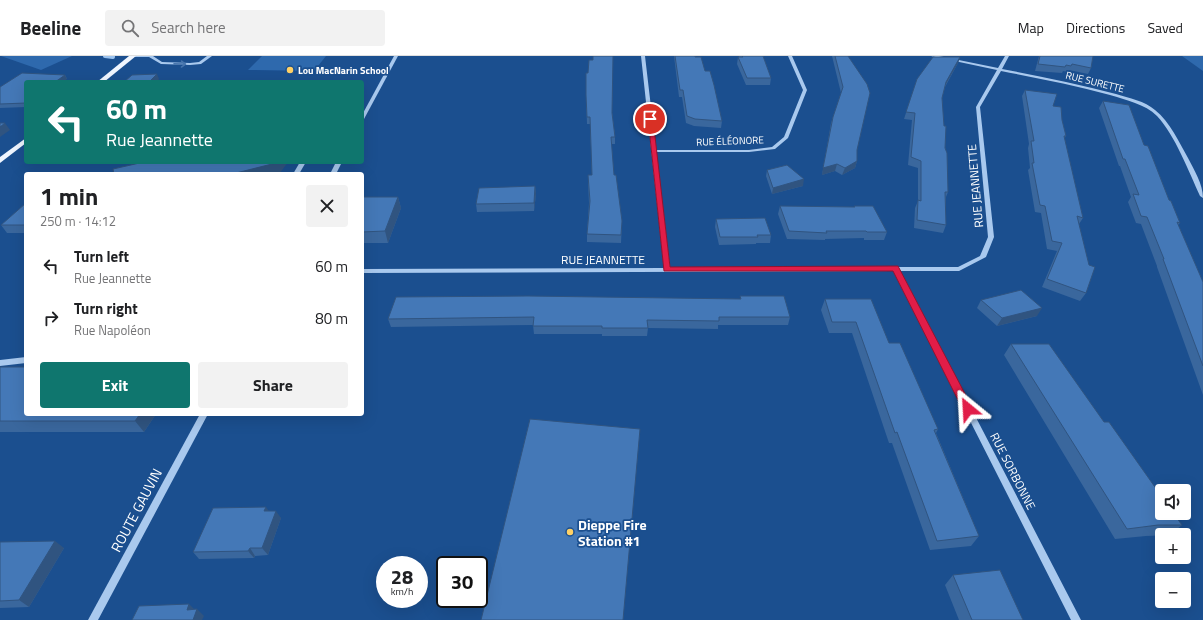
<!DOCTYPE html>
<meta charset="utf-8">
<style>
:root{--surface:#fff;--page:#f2f2f2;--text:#202124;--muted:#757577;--line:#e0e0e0;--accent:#0f766e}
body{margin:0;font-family:"Titillium Web",sans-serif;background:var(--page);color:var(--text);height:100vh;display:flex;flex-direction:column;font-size:15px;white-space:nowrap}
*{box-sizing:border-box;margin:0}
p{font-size:13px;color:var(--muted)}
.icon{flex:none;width:22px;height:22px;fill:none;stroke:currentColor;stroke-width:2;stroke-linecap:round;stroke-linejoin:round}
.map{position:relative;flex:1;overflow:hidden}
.drawer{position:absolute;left:24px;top:116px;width:340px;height:244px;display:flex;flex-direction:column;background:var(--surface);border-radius:4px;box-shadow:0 4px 16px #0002}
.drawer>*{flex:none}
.guide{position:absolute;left:24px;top:24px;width:340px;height:84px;border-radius:4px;box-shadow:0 4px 16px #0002;background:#0f766e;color:#fff;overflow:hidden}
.tools{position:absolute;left:1155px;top:428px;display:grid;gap:8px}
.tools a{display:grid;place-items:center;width:36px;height:36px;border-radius:4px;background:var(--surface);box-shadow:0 4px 16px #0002;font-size:20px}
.speed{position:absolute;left:376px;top:500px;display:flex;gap:8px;font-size:20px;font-weight:700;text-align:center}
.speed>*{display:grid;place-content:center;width:52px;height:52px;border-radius:50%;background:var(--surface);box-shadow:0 4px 16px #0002;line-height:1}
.speed small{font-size:10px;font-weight:400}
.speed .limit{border:2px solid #111;border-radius:6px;background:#fff;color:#111}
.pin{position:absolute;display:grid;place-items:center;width:34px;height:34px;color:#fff;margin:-17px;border:2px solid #fff;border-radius:50%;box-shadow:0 1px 4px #0007}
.me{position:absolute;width:44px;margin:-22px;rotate:333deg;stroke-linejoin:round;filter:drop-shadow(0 0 3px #0008)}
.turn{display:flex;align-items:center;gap:14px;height:84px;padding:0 16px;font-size:18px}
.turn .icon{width:52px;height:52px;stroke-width:2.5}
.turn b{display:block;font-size:28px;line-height:34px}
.round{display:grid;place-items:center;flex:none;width:42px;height:42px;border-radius:4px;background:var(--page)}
.summary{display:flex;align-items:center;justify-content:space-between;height:68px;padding:0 16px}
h1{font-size:24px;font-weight:700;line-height:30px}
.button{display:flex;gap:8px;margin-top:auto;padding:8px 16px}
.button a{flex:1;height:46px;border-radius:4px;background:var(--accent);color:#fff;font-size:16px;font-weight:700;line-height:46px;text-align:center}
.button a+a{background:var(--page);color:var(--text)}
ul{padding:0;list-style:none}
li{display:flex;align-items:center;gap:12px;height:52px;padding:0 16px}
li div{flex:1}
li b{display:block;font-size:15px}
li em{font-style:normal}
header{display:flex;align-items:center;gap:24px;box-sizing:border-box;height:56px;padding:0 20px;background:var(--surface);border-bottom:1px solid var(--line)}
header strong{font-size:19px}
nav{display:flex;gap:22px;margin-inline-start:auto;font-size:14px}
.search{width:280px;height:36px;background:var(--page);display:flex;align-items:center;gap:10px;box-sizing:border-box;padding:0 14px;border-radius:4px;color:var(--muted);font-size:15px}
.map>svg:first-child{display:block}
.green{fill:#2e69ad}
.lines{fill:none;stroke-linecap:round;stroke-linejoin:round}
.stream{stroke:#9cc4f0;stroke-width:4}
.minor{fill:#a9c9ee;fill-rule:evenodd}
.major{fill:#f0f6ff;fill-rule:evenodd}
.wall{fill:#3a679d}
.shaded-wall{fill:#305480}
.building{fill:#4478b7;stroke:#305480}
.oneway{stroke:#4674ac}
.route{fill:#e11d48;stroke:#92132f}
.poi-dot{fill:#ffd166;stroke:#1b4f8f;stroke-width:1.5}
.labels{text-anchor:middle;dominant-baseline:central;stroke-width:3.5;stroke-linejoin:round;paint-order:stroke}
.far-poi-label{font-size:10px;font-weight:bold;fill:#fff;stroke:#1b4f8f;text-anchor:start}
.far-street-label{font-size:10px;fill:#fff;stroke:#1b4f8f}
.street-label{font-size:12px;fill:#fff;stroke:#1b4f8f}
.near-street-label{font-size:14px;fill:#fff;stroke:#1b4f8f}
.near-poi-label{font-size:14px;font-weight:bold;fill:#fff;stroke:#1b4f8f;text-anchor:start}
</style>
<header>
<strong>Beeline</strong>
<div class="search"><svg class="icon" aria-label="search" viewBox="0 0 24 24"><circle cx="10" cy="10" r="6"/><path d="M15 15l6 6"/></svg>Search here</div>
<nav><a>Map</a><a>Directions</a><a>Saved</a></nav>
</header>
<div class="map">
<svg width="1203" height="564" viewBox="0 0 1203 564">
<rect width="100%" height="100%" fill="#1b4f8f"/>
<g class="green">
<polygon points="1,0 72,0 41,14"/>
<polygon points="262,0 326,0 314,15 248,14"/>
<polygon points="1182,0 1203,0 1203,15"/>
</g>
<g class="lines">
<polyline class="stream" points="105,0 113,1"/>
<g class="minor">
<polygon points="131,0 153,0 162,6 190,7 199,6 207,0 212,0 201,8 190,9 161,8 149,1 133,1"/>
<polygon points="394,0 398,0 364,63 362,64 362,59"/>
<path d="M 641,0 L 645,0 L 656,94 L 749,94 L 772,91 L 784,81 L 803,34 L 788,0 L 792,0 L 807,34 L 788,82 L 775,93 L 749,96 L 656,96 L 670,212 L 892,211 L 895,210 L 898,211 L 958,211 L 980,200 L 988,181 L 976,51 L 997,14 L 931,0 L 939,0 L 998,12 L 1005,0 L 1009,0 L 1002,13 C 1040,20 1078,28 1116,38 C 1129,42 1145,45 1155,54 C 1170,66 1179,86 1188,102 C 1194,114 1203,128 1203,142 L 1200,140 C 1189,116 1175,79 1157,60 C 1145,48 1126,44 1110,39 C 1074,29 1037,22 1001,15 L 980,51 L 994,181 L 986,201 L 959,215 L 900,215 L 1081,564 L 1071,564 L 894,215 L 362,217 L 362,213 L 664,212 Z"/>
<polygon points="300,106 306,106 299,118 293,118"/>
<polygon points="336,106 342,106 336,118 330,118"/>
<polygon points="26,301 26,307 0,310 0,304"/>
<polygon points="200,358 208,358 98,564 88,564"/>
</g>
<g class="major">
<polygon points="129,0 136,0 104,26 97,26"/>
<polygon points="26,82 26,87 0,107 0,101"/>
</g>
</g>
<g class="wall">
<polygon points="674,0 695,0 705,15 722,65 721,72 694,70 686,67 682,41 679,41"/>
<polygon points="739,0 763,0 771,22 770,29 746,29 737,8 738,1 739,1"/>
<polygon points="832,0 848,0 857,94 857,105 855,112 842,119 835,115 822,119 831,67 841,37"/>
<polygon points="1039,0 1093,0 1091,12 1088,18 1069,14 1068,16 1063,15 1062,17 1035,15"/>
<polygon points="960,1 958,7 945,31 942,42 948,136 946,141 946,169 943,177 914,172 915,152 918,145 918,112 908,109 912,64 904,63 917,23"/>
<polygon points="65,19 67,23 26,26 26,51 0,52 0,31"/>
<polygon points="1025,34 1053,50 1062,64 1066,80 1064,83 1083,162 1079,168 1086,237 1080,245 1042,231 1057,195 1047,193 1041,157 1035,156 1028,114 1030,112 1028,92 1029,88 1022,40"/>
<polygon points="586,39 612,57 615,81 615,88 611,88 614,119 622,165 621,187 587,186 587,178 589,147 588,127 592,119 590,68 587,68"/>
<polygon points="1103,45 1144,89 1169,144 1180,167 1178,169 1203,226 1203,339 1157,211 1157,210 1141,168 1136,167 1128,146 1131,141 1120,110 1119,110 1099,52"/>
<polygon points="767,114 803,130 772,138 766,120"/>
<polygon points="535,130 536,138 534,155 477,156 476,148"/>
<polygon points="362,141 398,141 401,152 388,187 362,187"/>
<polygon points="26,147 26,177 7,177 1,169"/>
<polygon points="780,150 854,151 854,150 887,176 884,184 864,184 864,182 825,183 825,184 787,183 778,158"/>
<polygon points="716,163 771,179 770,187 756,187 756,188 719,189 715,171"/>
<polygon points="740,240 790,261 788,269 718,269 718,273 648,272 647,280 602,280 602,278 534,278 533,269 391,271 388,263 740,243"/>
<polygon points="825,243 889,287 938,373 936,377 979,480 971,490 930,494 892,387 889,387 852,277 829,277 821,254"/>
<polygon points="981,244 1037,260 997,270 977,252"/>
<polygon points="1011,288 1104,366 1182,469 1170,479 1146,480 1115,483 1004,299"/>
<polygon points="0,311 156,358 144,376 0,376"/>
<polygon points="269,455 281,462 268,499 255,500 254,502 199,503 193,496"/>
<polygon points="0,486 64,492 29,551 0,552"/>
<polygon points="953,519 1023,564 959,564 945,529"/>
</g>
<g class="shaded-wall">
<polygon points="960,1 958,7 943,33 946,26"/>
<polygon points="157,18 159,23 157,26 149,26"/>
<polygon points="65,19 67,23 63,26 55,26"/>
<polygon points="5,67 10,74 0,81 0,71"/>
<polygon points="857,105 855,112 842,119 845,112"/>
<polygon points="277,106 288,106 280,117 278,118 232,118"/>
<polygon points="837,108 835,115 822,119 823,112"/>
<polygon points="804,123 803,130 772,138 773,132"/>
<polygon points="535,130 536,138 534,155 534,147"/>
<polygon points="398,141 401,152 388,187 385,175"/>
<polygon points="362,244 364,250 362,257"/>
<polygon points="1042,252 1037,260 997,270 1002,262"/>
<polygon points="140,358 156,358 144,376 135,365"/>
<polygon points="266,451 271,458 264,455"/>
<polygon points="276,455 281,462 268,499 262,492"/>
<polygon points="55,485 64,492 29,551 19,544"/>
<polygon points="250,492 255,500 254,502 248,495"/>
<polygon points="189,548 196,555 187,554"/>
<polygon points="197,553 204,560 202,564 193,564"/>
</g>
<g class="building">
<polygon points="593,0 613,0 612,57 615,81 611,81 614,119 616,119 622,165 621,179 587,178 590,145 588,119 592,119 590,61 587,61 586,39 586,17 588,17 589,4 593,4"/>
<polygon points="675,0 695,0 695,1 701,1 705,15 710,15 714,29 722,65 695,63 687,60 683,34 680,34"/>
<polygon points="742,0 763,0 771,22 747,22 738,1 743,1"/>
<polygon points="835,0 848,0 867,28 870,37 857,94 857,105 845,112 837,108 823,112 833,61 843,31"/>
<polygon points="1040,0 1093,0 1091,12 1072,8 1071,10 1066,9 1065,11 1038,8"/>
<polygon points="933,1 960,1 946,26 942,42 944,70 946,70 945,92 947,97 948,136 945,136 946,169 917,164 918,144 921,145 921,105 911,101 915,57 906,56 917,23"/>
<polygon points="22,17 65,19 55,26 26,26 26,47 0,48 0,31"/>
<polygon points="157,18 149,26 124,26 132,19"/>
<polygon points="1025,34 1057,38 1053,50 1061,51 1062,64 1066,80 1064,80 1083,162 1077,160 1089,209 1095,211 1086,237 1047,223 1062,187 1052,185 1045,150 1040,149 1032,107 1034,107 1031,85 1034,85"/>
<polygon points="1103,45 1129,49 1144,89 1148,90 1169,144 1171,145 1180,167 1177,166 1203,226 1203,310 1163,203 1164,203 1147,161 1141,160 1133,138 1139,139 1125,103 1123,103"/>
<polygon points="0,67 5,67 0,71"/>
<polygon points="144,106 277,106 276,107 232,118 114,118 113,113"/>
<polygon points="787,109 804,123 773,132 767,114"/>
<polygon points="535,130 534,147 476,148 479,132"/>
<polygon points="362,141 398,141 385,175 362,176"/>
<polygon points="26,147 26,169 1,169"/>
<polygon points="780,150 855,151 854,150 873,150 887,176 867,176 866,175 826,175 827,177 789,175"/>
<polygon points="765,162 771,179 757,179 758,181 720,181 716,163"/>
<polygon points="1021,234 1042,252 1002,262 981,244"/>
<polygon points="528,240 741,243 740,240 784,240 790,261 719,261 719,265 647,264 648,272 602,272 602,270 533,270 534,261 388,263 396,241"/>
<polygon points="825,243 871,243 889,287 900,287 938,373 934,374 979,480 937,485 897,376 895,377 856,266 832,266"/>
<polygon points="1011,288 1049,288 1104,366 1109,366 1162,441 1162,457 1173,457 1182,469 1158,469 1127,473"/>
<polygon points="0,311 26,311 26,358 140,358 135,365 0,365"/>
<polygon points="530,363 640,373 623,564 481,564"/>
<polygon points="266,451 264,455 276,455 262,492 250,492 248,495 193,496 213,452"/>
<polygon points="55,485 19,544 0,545 0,486"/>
<polygon points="1000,514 1023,564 972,564 953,519"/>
<polygon points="189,548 187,554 197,553 193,564 132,564 139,550"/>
</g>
<defs><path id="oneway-shaft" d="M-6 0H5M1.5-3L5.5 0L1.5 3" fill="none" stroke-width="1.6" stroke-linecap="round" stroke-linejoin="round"/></defs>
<use class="oneway" href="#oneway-shaft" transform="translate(180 8) rotate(1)"/>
<polygon class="route" points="648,62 653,63 670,211 898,210 973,353 971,356 964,356 893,215 664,215"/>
<g class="poi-dot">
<circle cx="290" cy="14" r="4"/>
<circle cx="570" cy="476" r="4"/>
</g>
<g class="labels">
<g class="far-poi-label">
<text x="298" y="14">Lou MacNarin School</text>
</g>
<g class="far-street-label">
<text transform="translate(1095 26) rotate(14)">RUE SURETTE</text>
<text transform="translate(730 85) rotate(-2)">RUE ÉLÉONORE</text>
</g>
<g class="street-label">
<text transform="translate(975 130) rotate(-95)">RUE JEANNETTE</text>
<text x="603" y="203">RUE JEANNETTE</text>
<text transform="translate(1013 415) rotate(63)">RUE SORBONNE</text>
</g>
<g class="near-street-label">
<text transform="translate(136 454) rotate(-62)">ROUTE GAUVIN</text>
</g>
<g class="near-poi-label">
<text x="578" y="468">Dieppe Fire<tspan x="578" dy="16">Station #1</tspan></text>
</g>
</g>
</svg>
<div class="tools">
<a><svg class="icon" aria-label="sound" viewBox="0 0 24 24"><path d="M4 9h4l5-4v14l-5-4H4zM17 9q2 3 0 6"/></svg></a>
<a>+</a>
<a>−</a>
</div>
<div class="speed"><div>28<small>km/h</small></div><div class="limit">30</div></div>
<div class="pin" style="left:650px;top:63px;background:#d93025"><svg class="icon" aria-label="arrive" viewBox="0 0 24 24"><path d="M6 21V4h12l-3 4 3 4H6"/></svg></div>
<svg class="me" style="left:968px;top:353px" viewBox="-20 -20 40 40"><path d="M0-17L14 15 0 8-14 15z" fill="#e11d48" stroke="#fff" stroke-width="4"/></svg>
<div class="guide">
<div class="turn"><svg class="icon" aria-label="left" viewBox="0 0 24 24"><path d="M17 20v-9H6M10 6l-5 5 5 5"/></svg><div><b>60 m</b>Rue Jeannette</div></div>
</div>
<section class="drawer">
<div class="summary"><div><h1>1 min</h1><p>250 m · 14:12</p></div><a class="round"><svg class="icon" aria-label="close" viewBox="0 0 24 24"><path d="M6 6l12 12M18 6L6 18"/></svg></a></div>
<ul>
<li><svg class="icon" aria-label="left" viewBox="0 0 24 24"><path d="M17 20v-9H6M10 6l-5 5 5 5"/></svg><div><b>Turn left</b><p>Rue Jeannette</p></div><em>60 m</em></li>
<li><svg class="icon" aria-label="right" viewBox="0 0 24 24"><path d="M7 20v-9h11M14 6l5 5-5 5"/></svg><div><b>Turn right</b><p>Rue Napoléon</p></div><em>80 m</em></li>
</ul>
<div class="button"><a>Exit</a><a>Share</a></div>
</section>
</div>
